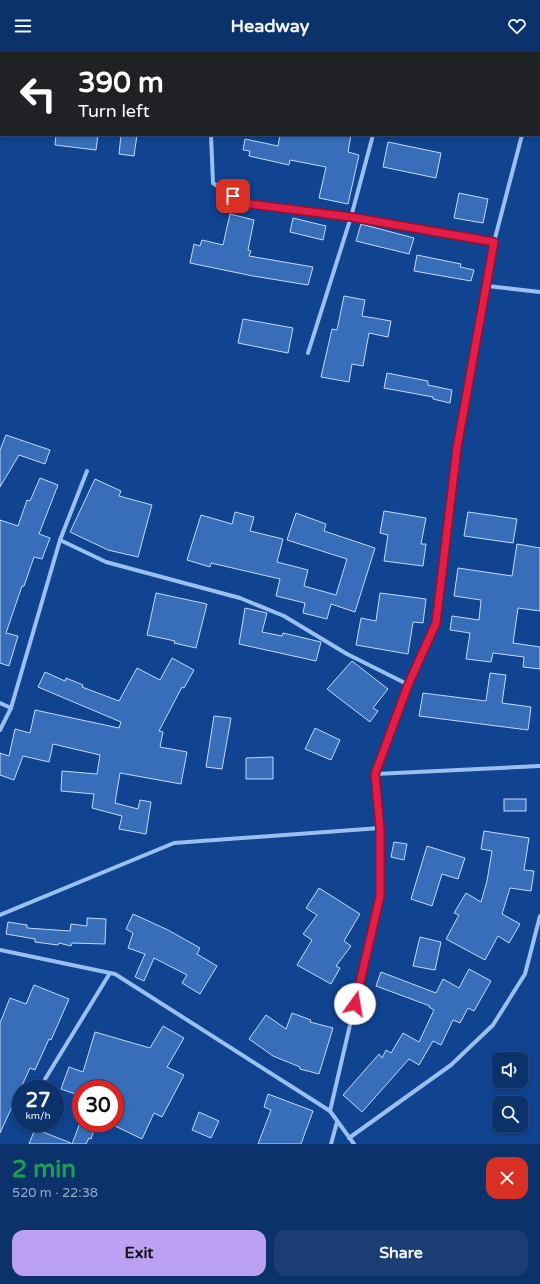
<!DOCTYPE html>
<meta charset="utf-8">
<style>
:root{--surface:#0c326c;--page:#1a3e74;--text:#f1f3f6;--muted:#9aaac2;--line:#2c4d7f;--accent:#bca0f2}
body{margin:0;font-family:"Varela Round",sans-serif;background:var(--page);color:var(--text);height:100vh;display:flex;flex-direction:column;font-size:15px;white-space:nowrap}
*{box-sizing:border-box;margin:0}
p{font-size:13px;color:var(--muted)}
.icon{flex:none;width:22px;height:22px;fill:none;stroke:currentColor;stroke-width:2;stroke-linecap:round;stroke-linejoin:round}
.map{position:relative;height:1092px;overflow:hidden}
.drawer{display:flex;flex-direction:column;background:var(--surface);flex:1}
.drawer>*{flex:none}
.hud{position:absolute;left:0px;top:0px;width:540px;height:84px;box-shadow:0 2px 6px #0003,0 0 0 1px var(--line);background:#202124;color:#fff;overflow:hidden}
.fabs{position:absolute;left:492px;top:1000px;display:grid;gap:8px}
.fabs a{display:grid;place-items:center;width:36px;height:36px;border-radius:8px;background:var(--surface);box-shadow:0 2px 6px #0003,0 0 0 1px var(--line);font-size:20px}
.speed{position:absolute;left:12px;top:1028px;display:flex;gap:8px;font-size:20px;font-weight:700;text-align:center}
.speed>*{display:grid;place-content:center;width:52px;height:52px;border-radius:50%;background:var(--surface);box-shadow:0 2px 6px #0003,0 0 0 1px var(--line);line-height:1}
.speed small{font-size:10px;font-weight:400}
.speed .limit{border:6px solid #d22;background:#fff;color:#111}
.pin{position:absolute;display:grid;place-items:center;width:34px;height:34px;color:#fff;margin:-17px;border-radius:8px;box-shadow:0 2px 6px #0006}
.me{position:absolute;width:44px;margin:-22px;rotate:13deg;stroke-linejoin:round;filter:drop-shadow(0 0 3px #0008)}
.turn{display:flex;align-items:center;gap:14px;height:84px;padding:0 12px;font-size:18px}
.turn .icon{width:52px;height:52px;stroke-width:2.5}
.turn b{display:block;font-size:28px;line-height:34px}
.round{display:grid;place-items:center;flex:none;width:42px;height:42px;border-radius:12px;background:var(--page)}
.head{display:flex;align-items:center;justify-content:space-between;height:68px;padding:0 12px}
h1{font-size:24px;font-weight:700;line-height:30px;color:#1e9e55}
.primary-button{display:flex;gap:8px;margin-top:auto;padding:8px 12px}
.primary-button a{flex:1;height:46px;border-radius:12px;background:var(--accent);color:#111;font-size:16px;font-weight:700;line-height:46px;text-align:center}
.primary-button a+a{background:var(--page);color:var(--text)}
header{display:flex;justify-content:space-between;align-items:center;height:52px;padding:0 12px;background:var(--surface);font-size:18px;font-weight:700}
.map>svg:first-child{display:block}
.building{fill:#386eb9;stroke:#c1dafe}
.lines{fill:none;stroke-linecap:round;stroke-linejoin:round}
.minor{stroke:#99bff3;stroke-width:4}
.route-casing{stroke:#92132f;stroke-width:10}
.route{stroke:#e11d48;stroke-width:7}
</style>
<header><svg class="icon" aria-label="menu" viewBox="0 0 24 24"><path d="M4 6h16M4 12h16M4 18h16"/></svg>Headway<svg class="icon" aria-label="heart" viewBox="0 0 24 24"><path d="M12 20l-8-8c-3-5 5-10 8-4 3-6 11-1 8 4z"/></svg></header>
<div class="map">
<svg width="540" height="1092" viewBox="0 0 540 1092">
<rect width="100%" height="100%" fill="#104390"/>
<g class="building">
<polygon points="56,83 98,83 96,98 55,93"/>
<polygon points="121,83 137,83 134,104 119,102"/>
<polygon points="280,83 351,83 348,100 359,103 348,152 319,146 326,115 290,108 289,113 249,104 250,99 243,98 245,87 278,94"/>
<polygon points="388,90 441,101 436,126 383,115"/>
<polygon points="459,141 488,147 483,171 454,166"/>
<polygon points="230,162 254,168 248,198 251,199 249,204 313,215 308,233 253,224 190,211 194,192 200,194 202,188 223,193"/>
<polygon points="293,166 326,174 323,188 290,180"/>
<polygon points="361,172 414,186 409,202 356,189"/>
<polygon points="417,203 461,212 460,215 474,218 471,229 414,219"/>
<polygon points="344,244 365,248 362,264 391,269 388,285 369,281 363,314 352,312 349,330 321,325 332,277 337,278"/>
<polygon points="243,267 293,276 288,301 238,291"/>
<polygon points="387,321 428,329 428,333 452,338 450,351 433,347 433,345 384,336"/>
<polygon points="6,383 50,398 45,412 19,403 0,435 0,398"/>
<polygon points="40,426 58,433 39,482 50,486 42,507 34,505 24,534 22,534 6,581 18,584 9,614 0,611 0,468 18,474 27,448 30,449"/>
<polygon points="95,427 121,439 119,444 152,453 138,505 108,498 70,480"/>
<polygon points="384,459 426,466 421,492 426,492 423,514 384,509 388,483 380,481"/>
<polygon points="235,460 254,465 250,479 283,487 277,510 308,518 304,534 336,543 347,507 287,488 296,461 326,472 324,479 375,496 355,560 331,552 327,567 303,561 305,551 276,544 280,527 211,511 210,515 187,508 201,463 232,472"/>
<polygon points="468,460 517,467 513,491 464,484"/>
<polygon points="517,492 540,496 540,559 518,556 513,591 540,595 540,617 523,615 524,605 493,601 491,610 466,607 470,581 450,578 452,564 479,568 481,548 454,544 458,516 512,524"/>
<polygon points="156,541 207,552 196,596 174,591 175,589 147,583"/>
<polygon points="380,541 426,547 423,571 413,570 408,602 356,593 361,566 376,569"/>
<polygon points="245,556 267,561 262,580 282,584 283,581 321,590 316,609 239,592"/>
<polygon points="172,606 194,618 184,636 182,635 159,679 163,680 160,695 187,700 181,732 120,721 115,751 138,757 140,748 151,750 146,782 119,777 122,764 92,756 94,742 61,739 62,719 97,722 100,703 53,692 49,710 23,704 14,728 0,723 0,701 9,704 15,677 30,681 35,658 119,676 121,670 38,635 45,620 65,629 66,626 83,633 82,635 119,649 137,616 160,628"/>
<polygon points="352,609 388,637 373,656 378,659 370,670 327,637"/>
<polygon points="490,621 506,623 502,651 531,655 528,678 419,664 423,641 486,649"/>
<polygon points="214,664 231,666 222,717 206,715"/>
<polygon points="315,676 340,688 331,708 305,697"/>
<polygon points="273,705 273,727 246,727 246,706"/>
<rect x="504" y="747" width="22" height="12"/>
<polygon points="484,779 529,786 524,818 534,819 531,839 510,836 502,862 520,872 509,891 498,884 485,908 446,887 459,863 454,861 466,841 481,850 487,829 492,799 481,797"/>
<polygon points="394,790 407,792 404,808 391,805"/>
<polygon points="427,794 465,806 458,827 442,822 432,854 411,847"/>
<polygon points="319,836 360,862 344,889 351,894 336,914 340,916 331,932 297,913 312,888 303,882 317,863 306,856"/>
<polygon points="133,862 168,878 200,896 197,902 217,914 200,942 182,931 187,923 154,906 144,929 135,925 145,902 128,896 133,881 126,877"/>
<polygon points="87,866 106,867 105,892 72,891 71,894 59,891 58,893 35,890 35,887 6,882 8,870 27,873 27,876 70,879 71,872 87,874"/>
<polygon points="420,885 441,890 435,918 413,914"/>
<polygon points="469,917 491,929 474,959 468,956 460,971 453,968 441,993 433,989 419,1013 409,1007 362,1060 343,1043 379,1002 382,1006 386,998 391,1001 403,981 419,990 434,958 429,955 430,954 376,934 381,920 436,941 443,927 459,936"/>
<polygon points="34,933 69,947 51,988 49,987 35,1018 30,1016 0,1081 0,971 10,946 26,952"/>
<polygon points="292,961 311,968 310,970 333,976 319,1022 300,1017 300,1015 273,1004 249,987 266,963 286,977"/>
<polygon points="163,974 184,986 167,1015 184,1023 162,1065 154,1061 142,1087 115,1074 115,1037 81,1037 81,1044 61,1037 69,1015 83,1020 95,980 150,996"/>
<polygon points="268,1042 313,1059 301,1092 258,1092 271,1058 264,1055"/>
<polygon points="199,1060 219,1069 211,1086 192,1078"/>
<polygon points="80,1071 96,1071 91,1087 89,1086 86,1092 72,1092"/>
<polygon points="35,1077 71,1091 71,1092 29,1092"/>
</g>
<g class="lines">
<g class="minor">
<polyline points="396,1 396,0"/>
<polyline points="536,1 536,0"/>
<polyline points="0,42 1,41"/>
<polyline points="211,83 213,131 243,151 351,165 494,190 522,83"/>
<polyline points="487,234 540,240"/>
<polyline points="308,301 351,165 373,83"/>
<polyline points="60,488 106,510 240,546 284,564 347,602 409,633"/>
<polyline points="0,651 11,656"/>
<polyline points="0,678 11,656 60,488 87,419"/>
<polyline points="375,722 540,714"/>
<polyline points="0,863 174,791 380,776"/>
<polyline points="0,898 115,922 330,1059 354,1092"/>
<polyline points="39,1037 110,921"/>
<polyline points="330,1059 380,844 380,776 375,722 409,633 436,571 457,396 494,190"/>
<polyline points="21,1068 21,1067"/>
<polyline points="349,1086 451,1013 493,973 525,922 540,864"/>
<polyline points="331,1092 337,1070"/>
</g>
</g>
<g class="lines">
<g class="route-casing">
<polyline id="route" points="233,144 243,151 351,165 494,190 457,396 436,571 408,633 375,722 380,776 380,844 355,952"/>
</g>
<use href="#route" class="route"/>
</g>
</svg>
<div class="fabs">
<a><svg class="icon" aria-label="sound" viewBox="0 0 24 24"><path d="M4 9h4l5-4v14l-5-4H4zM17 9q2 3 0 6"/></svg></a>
<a><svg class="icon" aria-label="search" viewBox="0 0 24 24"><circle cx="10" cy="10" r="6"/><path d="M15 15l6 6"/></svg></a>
</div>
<div class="speed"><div>27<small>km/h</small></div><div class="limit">30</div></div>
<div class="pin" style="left:233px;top:144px;background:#d93025"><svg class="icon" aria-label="arrive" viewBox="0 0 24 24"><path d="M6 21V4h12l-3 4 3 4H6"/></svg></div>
<svg class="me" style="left:355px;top:952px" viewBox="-20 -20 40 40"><circle r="19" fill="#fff"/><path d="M0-13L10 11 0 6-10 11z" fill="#e11d48"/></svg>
<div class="hud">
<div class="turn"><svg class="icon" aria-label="left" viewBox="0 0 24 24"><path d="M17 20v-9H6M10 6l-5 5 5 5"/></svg><div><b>390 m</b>Turn left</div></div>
</div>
</div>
<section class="drawer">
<div class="head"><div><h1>2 min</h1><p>520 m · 22:38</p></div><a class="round" style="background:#d93025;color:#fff"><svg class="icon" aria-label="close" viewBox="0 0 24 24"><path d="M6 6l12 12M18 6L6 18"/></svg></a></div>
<div class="primary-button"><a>Exit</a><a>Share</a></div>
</section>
